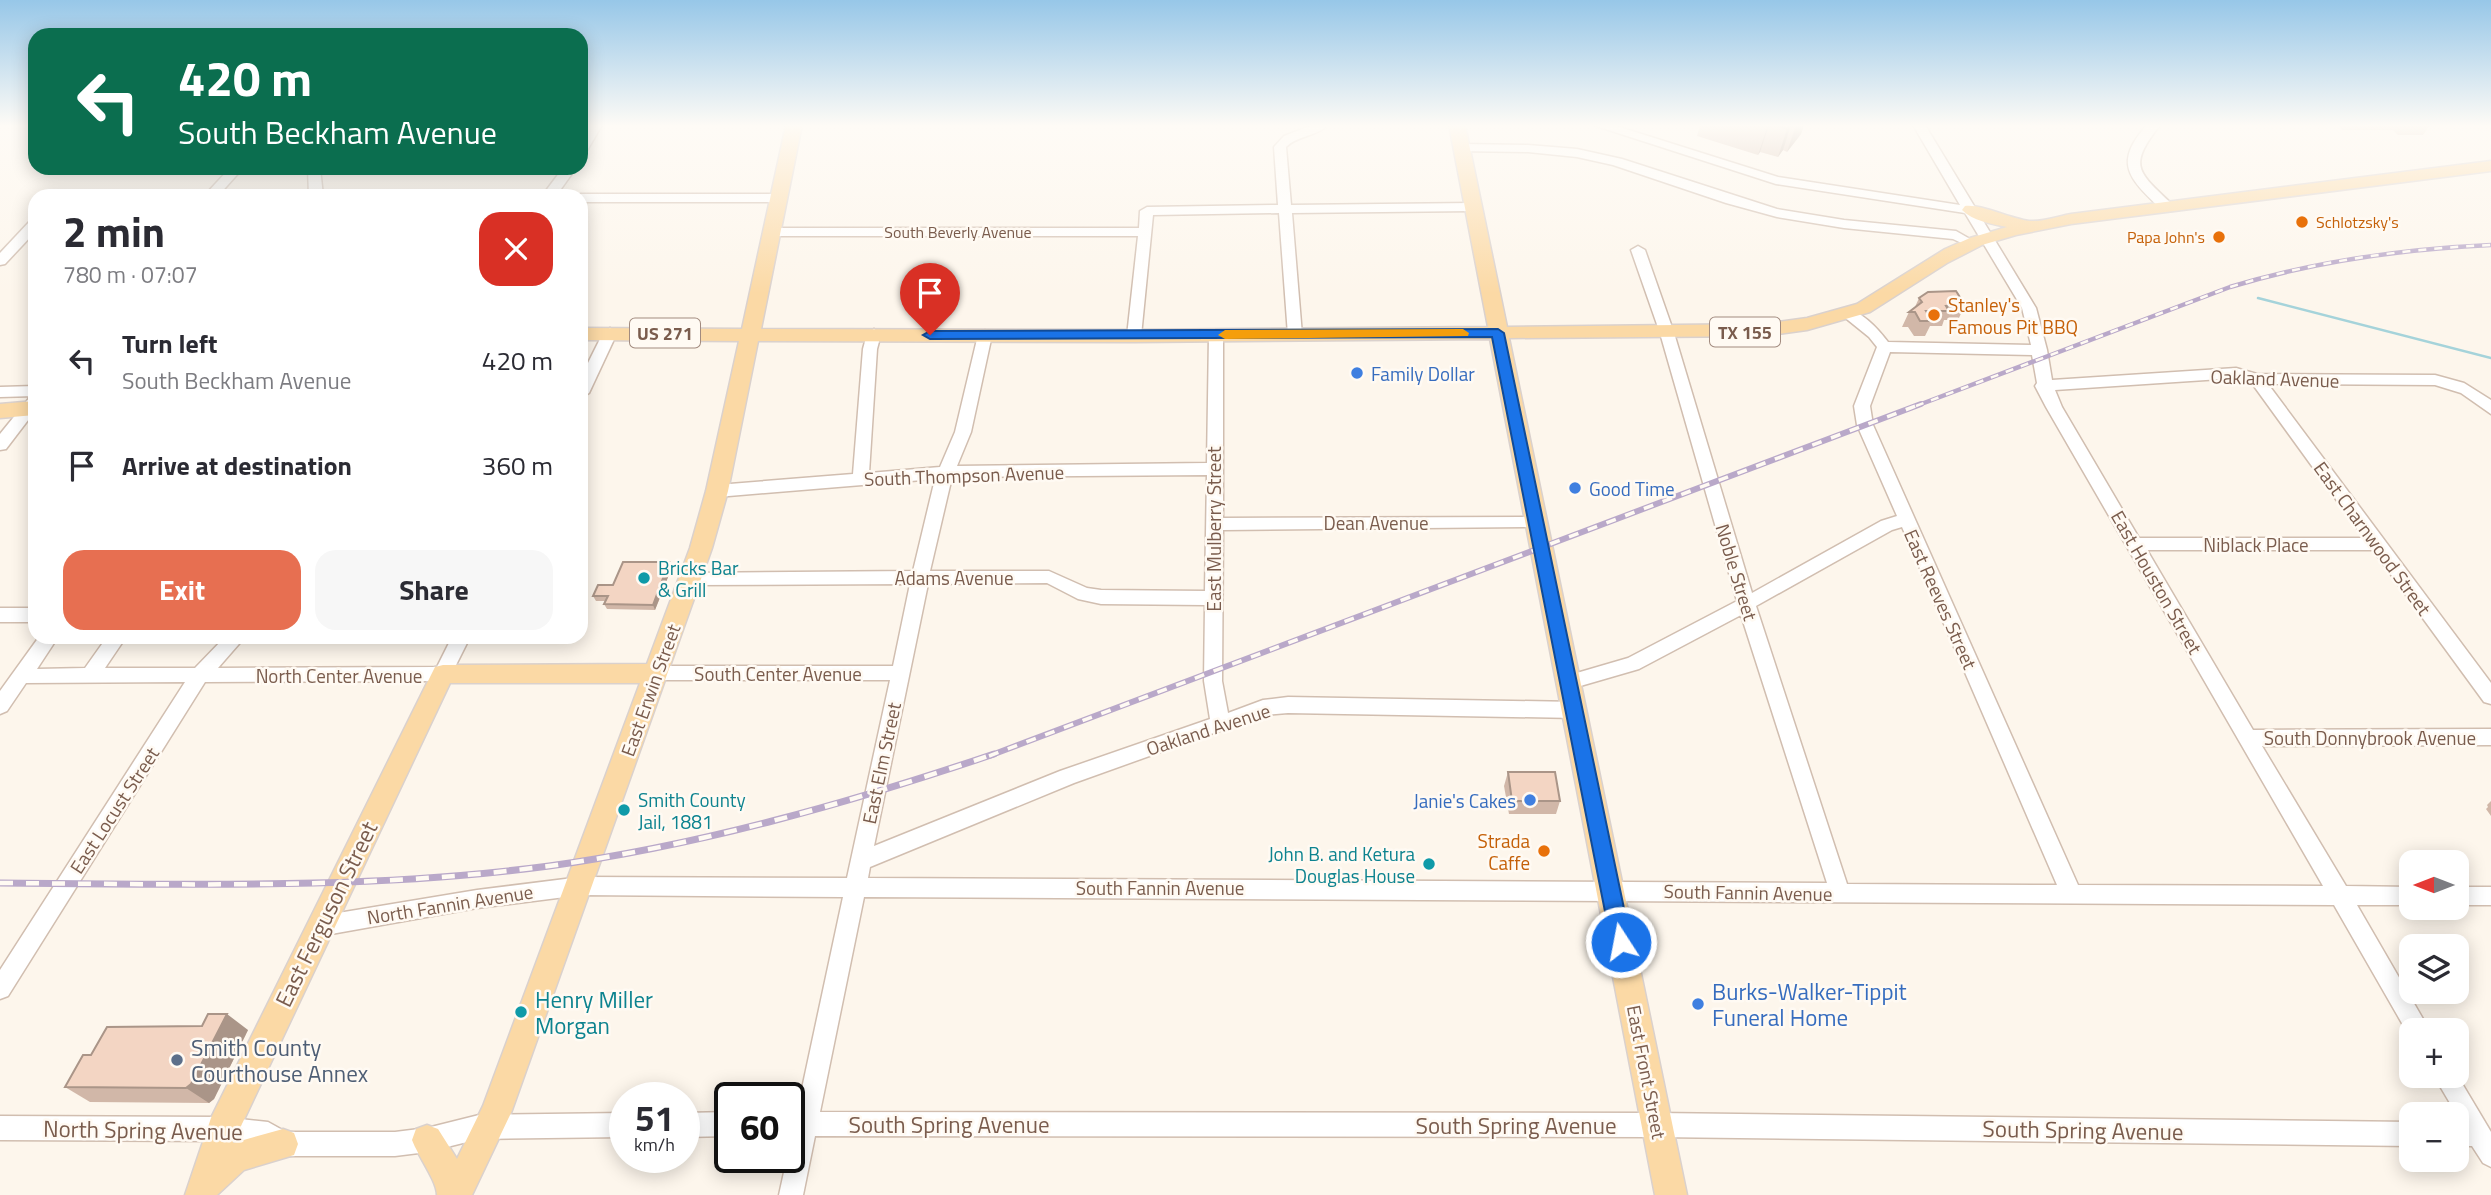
<!DOCTYPE html>
<meta charset="utf-8">
<style>
:root{--surface:#fff;--page:#f7f7f7;--text:#2b2b33;--muted:#7c7c81;--accent:#e76f51}
body{margin:0;font-family:"Titillium Web",sans-serif;background:var(--page);color:var(--text);height:100vh;display:flex;flex-direction:column;font-size:26px;white-space:nowrap}
*{box-sizing:border-box;margin:0}
p{font-size:23px;color:var(--muted)}
.icon{flex:none;width:38px;height:38px;fill:none;stroke:currentColor;stroke-width:2;stroke-linecap:round;stroke-linejoin:round}
.map{position:relative;flex:1;overflow:hidden}
.panel{position:absolute;left:28px;top:189px;width:560px;height:455px;display:flex;flex-direction:column;background:var(--surface);border-radius:21px;box-shadow:0 4px 18px #0003}
.panel>*{flex:none}
.banner{position:absolute;left:28px;top:28px;width:560px;height:147px;border-radius:21px;box-shadow:0 4px 18px #0003;background:#0b6e4f;color:#fff;overflow:hidden}
.needle{width:46px;rotate:270deg}
.fabs{position:absolute;left:2399px;top:850px;display:grid;gap:14px}
.fabs a{display:grid;place-items:center;width:70px;height:70px;border-radius:14px;background:var(--surface);box-shadow:0 4px 18px #0003;font-size:35px}
.speed{position:absolute;left:609px;top:1082px;display:flex;gap:14px;font-size:35px;font-weight:700;text-align:center}
.speed>*{display:grid;place-content:center;width:91px;height:91px;border-radius:50%;background:var(--surface);box-shadow:0 4px 18px #0003;line-height:1}
.speed small{font-size:18px;font-weight:400}
.speed .limit{border:4px solid #111;border-radius:10px;background:#fff;color:#111}
.pin{position:absolute;display:grid;place-items:center;width:60px;height:60px;color:#fff;margin:-72px -30px;border-radius:50% 50% 50% 0;rotate:-45deg;box-shadow:0 0 7px #0007}
.pin .icon{rotate:45deg}
.me{position:absolute;width:77px;margin:-38px;rotate:349deg;stroke-linejoin:round;filter:drop-shadow(0 0 5px #0008)}
.turn{display:flex;align-items:center;gap:24px;height:147px;padding:0 35px;font-size:32px}
.turn .icon{width:91px;height:91px;stroke-width:2.5}
.turn b{display:block;font-size:49px;line-height:60px}
.round{display:grid;place-items:center;flex:none;width:74px;height:74px;border-radius:21px;background:var(--page)}
.overview{display:flex;align-items:center;justify-content:space-between;height:119px;padding:0 35px}
h1{font-size:42px;font-weight:700;line-height:52px}
.primary-button{display:flex;gap:14px;margin-top:auto;padding:14px 35px}
.primary-button a{flex:1;height:80px;border-radius:21px;background:var(--accent);color:#fff;font-size:28px;font-weight:700;line-height:80px;text-align:center}
.primary-button a+a{background:var(--page);color:var(--text)}
ul{padding:0;list-style:none}
li{display:flex;align-items:center;gap:21px;height:105px;padding:0 35px}
li div{flex:1}
li b{display:block;font-size:26px}
li em{font-style:normal}
.map>svg:first-child{display:block}
.lines{fill:none;stroke-linecap:round;stroke-linejoin:round}
.stream{stroke:#a5d3da;stroke-width:2.5}
.minor-casing{stroke:#d1beb0;stroke-width:3}
.major-casing{stroke:#dad1cd;stroke-width:3}
.minor{fill:#fff;fill-rule:evenodd}
.major{fill:#fbd9a5;fill-rule:evenodd}
.rail-far2-casing{stroke:#b9a8c9;stroke-width:4.5}
.rail-far1-casing{stroke:#b9a8c9;stroke-width:6}
.rail-casing{stroke:#b9a8c9;stroke-width:7}
.rail-far2{stroke:#fffaf3;stroke-width:2.5;stroke-dasharray:8;stroke-linecap:butt}
.rail-far1{stroke:#fffaf3;stroke-width:3.5;stroke-dasharray:10;stroke-linecap:butt}
.rail{stroke:#fffaf3;stroke-width:4.5;stroke-dasharray:13;stroke-linecap:butt}
.wall{fill:#d1b7a8}
.shaded-wall{fill:#aa9588}
.building{fill:#f3d5c3;stroke:#aa9588;stroke-width:2}
.route{fill:#1a73e8;stroke:#114b97;stroke-width:2}
.slow{fill:#f59e0b}
.food-dot{fill:#e8710a;stroke:#fffaf3;stroke-width:2.5}
.shop-dot{fill:#3f7fe0;stroke:#fffaf3;stroke-width:2.5}
.culture-dot{fill:#0f9aa8;stroke:#fffaf3;stroke-width:2.5}
.service-dot{fill:#5c6f8a;stroke:#fffaf3;stroke-width:2.5}
.labels{text-anchor:middle;dominant-baseline:central;stroke-width:5;stroke-linejoin:round;paint-order:stroke}
.far-food-label{font-size:16px;fill:#c56008;stroke:#fffaf3;text-anchor:start}
.far-street-label{font-size:16px;fill:#7a5c4d;stroke:#fffaf3}
.shield{fill:#fffaf3;stroke:#a28b7f;stroke-width:2}
.shield-label{font-size:18px;font-weight:bold;fill:#7a5c4d}
.food-label{font-size:19px;fill:#c56008;stroke:#fffaf3;text-anchor:start}
.shop-label{font-size:19px;fill:#366cbe;stroke:#fffaf3;text-anchor:start}
.street-label{font-size:19px;fill:#7a5c4d;stroke:#fffaf3}
.culture-label{font-size:19px;fill:#0d838f;stroke:#fffaf3;text-anchor:start}
.near-street-label{font-size:23px;fill:#7a5c4d;stroke:#fffaf3}
.near-shop-label{font-size:23px;fill:#366cbe;stroke:#fffaf3;text-anchor:start}
.near-culture-label{font-size:23px;fill:#0d838f;stroke:#fffaf3;text-anchor:start}
.near-service-label{font-size:23px;fill:#4e5e75;stroke:#fffaf3;text-anchor:start}
</style>
<div class="map">
<svg width="2491" height="1195" viewBox="0 0 2491 1195">
<rect width="100%" height="100%" fill="#fdf6ec"/>
<g class="lines">
<polyline class="stream" points="2258,298 2491,358"/>
<g class="minor-casing">
<g id="minor">
<polygon points="590,125 602,125 585,154 581,155 581,140"/>
<path d="M 1313,125 L 1328,125 C 1316,137 1298,135 1286,147 L 1291,205 L 1472,203 L 1479,207 L 1472,211 L 1292,213 L 1302,335 L 1295,340 L 1288,335 L 1279,213 L 1153,215 L 1141,336 L 1134,341 L 1127,336 L 1138,236 L 772,236 L 765,232 L 772,228 L 1139,228 L 1140,211 L 1147,207 L 1278,205 L 1274,147 L 1284,136 Z"/>
<path d="M 1593,125 L 1613,125 L 1778,177 L 1960,205 L 1913,125 L 1925,125 L 2036,308 L 2047,350 L 2052,380 L 2236,368 L 2257,374 L 2435,375 L 2464,383 L 2491,400 L 2491,414 L 2461,393 L 2435,385 L 2268,384 L 2491,683 L 2491,704 L 2484,702 L 2373,550 L 2147,550 L 2253,730 L 2491,729 L 2491,745 L 2262,746 L 2346,886 L 2412,887 L 2412,905 L 2357,905 L 2430,1031 L 2412,1031 L 2411,1039 L 2334,905 L 864,897 L 820,1112 L 1657,1113 L 2412,1122 L 2412,1146 L 1657,1137 L 815,1136 L 803,1195 L 779,1195 L 792,1136 L 789,1136 L 789,1112 L 797,1112 L 843,897 L 581,895 L 477,908 L 320,936 L 313,933 L 309,926 L 313,919 L 320,916 L 477,890 L 581,877 L 847,878 L 890,680 L 656,680 L 650,678 L 647,673 L 650,668 L 656,666 L 893,666 L 910,584 L 691,585 L 685,584 L 682,579 L 685,574 L 691,573 L 913,571 L 935,479 L 717,497 L 709,491 L 717,485 L 853,474 L 863,349 L 867,334 L 874,329 L 881,334 L 877,349 L 869,473 L 940,467 L 955,432 L 978,335 L 985,330 L 992,335 L 971,432 L 957,466 L 1207,463 L 1209,335 L 1216,330 L 1223,335 L 1223,518 L 1543,517 L 1545,521 L 1543,525 L 1537,527 L 1223,530 L 1222,681 L 1228,713 L 1263,700 L 1288,697 L 1576,702 L 1583,705 L 1585,710 L 1583,715 L 1576,718 L 1288,713 L 1264,715 L 1074,783 L 870,867 L 868,878 L 1827,883 L 1741,615 L 1639,669 L 1570,689 L 1563,687 L 1561,682 L 1563,677 L 1628,658 L 1737,601 L 1660,333 L 1631,250 L 1638,246 L 1645,250 L 1674,333 L 1752,593 L 1881,521 L 1897,516 L 1857,425 L 1854,406 L 1877,347 L 1869,337 L 1843,316 L 1843,310 C 1859,307 1879,330 1888,342 L 2031,345 L 2022,308 L 1965,213 L 1776,184 ZM 1890,352 L 2032,355 L 2037,383 L 2035,386 L 2046,407 L 2323,886 L 2078,885 L 1873,425 L 1870,406 ZM 2236,378 L 2251,382 L 2364,538 L 2139,538 L 2062,407 L 2055,390 ZM 1207,475 L 1205,591 L 1101,590 L 1087,588 L 1049,571 L 930,571 L 952,477 ZM 1902,527 L 2057,885 L 1847,884 L 1756,606 L 1892,530 ZM 1047,583 L 1078,599 L 1101,604 L 1205,605 L 1204,681 L 1210,719 L 1060,771 L 874,846 L 928,584 Z"/>
<path d="M 2147,125 L 2160,125 C 2128,166 2137,171 2172,204 L 2172,210 L 2162,210 C 2130,179 2112,164 2147,125 Z"/>
<polygon points="1461,144 1528,145 1577,149 1622,159 1777,209 1844,220 1956,231 1977,243 1970,247 1953,239 1844,228 1777,217 1726,203 1613,165 1577,157 1528,152 1457,151 1455,148"/>
<polygon points="230,168 243,168 218,196 204,196"/>
<polygon points="308,168 320,168 323,196 309,196"/>
<polygon points="563,168 576,168 556,196 542,196"/>
<polygon points="581,194 779,194 786,198 779,202 581,202 581,196 576,196"/>
<polygon points="35,220 35,232 5,264 0,265 0,253 30,221"/>
<polygon points="610,328 617,333 589,393 581,398 581,377 603,333"/>
<polygon points="35,386 35,411 6,449 0,450 0,434 30,397 35,396 0,397 0,387"/>
<rect x="0" y="608" width="35" height="14"/>
<polygon points="39,637 58,637 37,669 85,668 107,637 126,637 105,668 195,668 225,637 245,637 218,668 437,667 452,637 470,637 449,679 443,681 205,682 8,996 0,999 0,970 185,682 26,683 7,711 0,714 0,691"/>
<rect x="2457" y="887" width="34" height="18"/>
<polygon points="2457,1075 2491,1132 2491,1167 2483,1163 2472,1146 2457,1146 2457,1115 2434,1076"/>
<polygon points="730,1112 730,1136 684,1137 684,1113"/>
<polygon points="625,1113 625,1137 479,1139 427,1152 395,1156 283,1156 264,1145 222,1141 0,1140 0,1116 222,1117 268,1122 286,1132 395,1132 427,1128 479,1115"/>
</g>
</g>
<g class="major-casing">
<g id="major">
<path d="M 786,125 L 802,125 L 761,329 L 1134,330 L 1488,327 L 1449,125 L 1465,125 L 1507,327 L 1764,324 L 1807,318 L 1857,304 L 1945,249 L 1970,238 L 2007,227 C 1992,224 1973,221 1962,210 L 1965,206 C 1979,203 2014,220 2031,221 C 2043,222 2059,216 2071,214 L 2491,161 L 2491,171 L 2071,224 L 2016,235 L 1982,245 L 1947,263 L 1870,312 L 1807,330 L 1764,336 L 1509,338 L 1687,1195 L 1655,1195 L 1490,339 L 1134,342 L 758,341 L 728,491 L 712,548 L 511,1113 L 472,1195 L 437,1195 C 437,1181 418,1156 412,1140 L 416,1129 L 427,1125 L 438,1129 L 457,1159 L 483,1106 L 640,683 L 450,683 L 233,1143 L 283,1129 L 294,1133 L 298,1144 L 294,1155 L 244,1170 L 217,1195 L 185,1195 L 211,1118 L 435,667 L 443,665 L 647,664 L 690,548 L 706,491 L 739,341 L 581,340 L 581,328 L 742,329 Z"/>
<polygon points="35,401 35,415 0,418 0,404"/>
</g>
</g>
<use href="#minor" class="minor"/>
<use href="#major" class="major"/>
<g class="rail-far2-casing">
<path id="rail-far2" d="M 1916,406 L 2230,287 C 2316,261 2402,249 2491,245"/>
</g>
<g class="rail-far1-casing">
<polyline id="rail-far1" points="989,756 1921,404"/>
</g>
<g class="rail-casing">
<path id="rail" d="M 0,883 C 183,884 367,890 549,866 C 701,845 849,803 994,754"/>
</g>
<use href="#rail-far2" class="rail-far2"/>
<use href="#rail-far1" class="rail-far1"/>
<use href="#rail" class="rail"/>
</g>
<g class="wall">
<polygon points="1700,125 1804,125 1801,134 1787,152 1783,150 1778,157 1760,152 1758,155 1697,136"/>
<polygon points="2338,125 2430,125 2423,135 2398,135 2393,130 2342,130"/>
<polygon points="1919,298 1965,305 1958,320 1944,320 1942,326 1930,326 1925,336 1914,336 1908,327 1902,327 1909,312 1915,307"/>
<polygon points="672,567 655,610 607,609 604,604 606,601 596,601 593,596 613,585"/>
<polygon points="1508,772 1560,801 1556,814 1509,814 1504,786"/>
<polygon points="2491,801 2491,816 2486,809 2488,807 2487,805"/>
<polygon points="248,1030 214,1099 209,1103 90,1102 65,1087 91,1055"/>
</g>
<g class="shaded-wall">
<polygon points="1768,125 1769,125 1760,152 1758,155"/>
<polygon points="1789,125 1791,125 1783,150 1778,157 1787,129"/>
<polygon points="1796,125 1804,125 1801,134 1787,152"/>
<polygon points="669,562 672,567 655,610 653,605"/>
<polygon points="227,1014 248,1030 214,1099 209,1103 186,1088"/>
</g>
<g class="building">
<polygon points="1777,125 1789,125 1787,129"/>
<polygon points="1956,291 1965,305 1946,306 1949,311 1926,311 1932,321 1920,321 1915,312 1909,312 1922,302 1919,298 1928,292"/>
<polygon points="623,562 669,562 653,605 604,604 608,596 593,596 598,585 613,585"/>
<polygon points="1508,772 1555,772 1560,801 1512,801"/>
<polygon points="208,1014 227,1014 191,1084 186,1088 65,1087 83,1055 91,1055 107,1027 202,1026"/>
</g>
<linearGradient id="sky" x2="0" y2="1"><stop stop-color="#97c7e8"/><stop offset="0.43" stop-color="#fefbf6"/><stop offset="1" stop-color="#fefbf6" stop-opacity="0"/></linearGradient>
<rect width="2491" height="293" fill="url(#sky)"/>
<polygon class="route" points="1498,329 1504,333 1631,942 1628,949 1621,951 1614,949 1611,942 1492,337 930,339 923,335 930,331"/>
<polygon class="slow" points="1463,329 1469,333 1468,336 1225,339 1218,335 1225,330"/>
<g class="food-dot">
<circle cx="2302" cy="222" r="7"/>
<circle cx="2219" cy="237" r="7"/>
<circle cx="1934" cy="315" r="7"/>
<circle cx="1544" cy="851" r="7"/>
</g>
<g class="shop-dot">
<circle cx="1357" cy="373" r="7"/>
<circle cx="1575" cy="488" r="7"/>
<circle cx="1530" cy="800" r="7"/>
<circle cx="1698" cy="1004" r="7"/>
</g>
<g class="culture-dot">
<circle cx="644" cy="578" r="7"/>
<circle cx="624" cy="810" r="7"/>
<circle cx="1429" cy="864" r="7"/>
<circle cx="521" cy="1012" r="7"/>
</g>
<circle class="service-dot" cx="177" cy="1060" r="7"/>
<g class="labels">
<g class="far-food-label">
<text x="2316" y="222">Schlotzsky's</text>
<text x="2205" y="237" text-anchor="end">Papa John's</text>
</g>
<g class="far-street-label">
<text x="958" y="232">South Beverly Avenue</text>
</g>
<g class="shield">
<rect x="1710" y="317.5" width="70" height="29" rx="5"/>
<rect x="630" y="318.5" width="70" height="29" rx="5"/>
</g>
<g class="shield-label">
<text x="1745" y="332">TX 155</text>
<text x="665" y="333">US 271</text>
</g>
<g class="food-label">
<text x="1948" y="304">Stanley's<tspan x="1948" dy="22">Famous Pit BBQ</tspan></text>
<text x="1530" y="840" text-anchor="end">Strada<tspan x="1530" dy="22">Caffe</tspan></text>
</g>
<g class="shop-label">
<text x="1371" y="373">Family Dollar</text>
<text x="1589" y="488">Good Time</text>
<text x="1516" y="800" text-anchor="end">Janie's Cakes</text>
</g>
<g class="street-label">
<text transform="translate(2275 378) rotate(2)">Oakland Avenue</text>
<text transform="translate(964 475) rotate(-2)">South Thompson Avenue</text>
<text x="1376" y="522">Dean Avenue</text>
<text transform="translate(1213 529) rotate(-90)">East Mulberry Street</text>
<text transform="translate(2373 538) rotate(54)">East Charnwood Street</text>
<text x="2256" y="544">Niblack Place</text>
<text transform="translate(1737 572) rotate(73)">Noble Street</text>
<text x="954" y="577">Adams Avenue</text>
<text transform="translate(2157 582) rotate(60)">East Houston Street</text>
<text transform="translate(1941 599) rotate(66)">East Reeves Street</text>
<text x="778" y="673">South Center Avenue</text>
<text x="339" y="675">North Center Avenue</text>
<text transform="translate(650 690) rotate(-70)">East Erwin Street</text>
<text transform="translate(1208 729) rotate(-18)">Oakland Avenue</text>
<text x="2370" y="737">South Donnybrook Avenue</text>
<text transform="translate(881 763) rotate(-78)">East Elm Street</text>
<text transform="translate(114 810) rotate(-57)">East Locust Street</text>
<text x="1160" y="887">South Fannin Avenue</text>
<text transform="translate(1748 892) rotate(1)">South Fannin Avenue</text>
<text transform="translate(450 904) rotate(-9)">North Fannin Avenue</text>
<text transform="translate(1647 1072) rotate(79)">East Front Street</text>
</g>
<g class="culture-label">
<text x="658" y="567">Bricks Bar<tspan x="658" dy="22">&amp; Grill</tspan></text>
<text x="638" y="799">Smith County<tspan x="638" dy="22">Jail, 1881</tspan></text>
<text x="1415" y="853" text-anchor="end">John B. and Ketura<tspan x="1415" dy="22">Douglas House</tspan></text>
</g>
<g class="near-street-label">
<text transform="translate(326 914) rotate(-64)">East Ferguson Street</text>
<text x="949" y="1124">South Spring Avenue</text>
<text x="1516" y="1125">South Spring Avenue</text>
<text transform="translate(143 1130) rotate(1)">North Spring Avenue</text>
<text transform="translate(2083 1130) rotate(1)">South Spring Avenue</text>
</g>
<g class="near-shop-label">
<text x="1712" y="991">Burks-Walker-Tippit<tspan x="1712" dy="26">Funeral Home</tspan></text>
</g>
<g class="near-culture-label">
<text x="535" y="999">Henry Miller<tspan x="535" dy="26">Morgan</tspan></text>
</g>
<g class="near-service-label">
<text x="191" y="1047">Smith County<tspan x="191" dy="26">Courthouse Annex</tspan></text>
</g>
</g>
</svg>
<div class="fabs">
<a><svg class="needle" viewBox="-14 -14 28 28"><path d="M0-13l5 13h-10z" fill="#e53935"/><path d="M0 13l5-13h-10z" fill="#7c7c81"/></svg></a>
<a><svg class="icon" aria-label="layers" viewBox="0 0 24 24"><path d="M12 4l9 5-9 5-9-5zM3 14l9 5 9-5"/></svg></a>
<a>+</a>
<a>−</a>
</div>
<div class="speed"><div>51<small>km/h</small></div><div class="limit">60</div></div>
<div class="pin" style="left:930px;top:335px;background:#d93025"><svg class="icon" aria-label="arrive" viewBox="0 0 24 24"><path d="M6 21V4h12l-3 4 3 4H6"/></svg></div>
<svg class="me" style="left:1621px;top:942px" viewBox="-20 -20 40 40"><circle r="17" fill="#1a73e8" stroke="#fff" stroke-width="3"/><path d="M0-11L8 9 0 5-8 9z" fill="#fff"/></svg>
<div class="banner">
<div class="turn"><svg class="icon" aria-label="left" viewBox="0 0 24 24"><path d="M17 20v-9H6M10 6l-5 5 5 5"/></svg><div><b>420 m</b>South Beckham Avenue</div></div>
</div>
<section class="panel">
<div class="overview"><div><h1>2 min</h1><p>780 m · 07:07</p></div><a class="round" style="background:#d93025;color:#fff"><svg class="icon" aria-label="close" viewBox="0 0 24 24"><path d="M6 6l12 12M18 6L6 18"/></svg></a></div>
<ul>
<li><svg class="icon" aria-label="left" viewBox="0 0 24 24"><path d="M17 20v-9H6M10 6l-5 5 5 5"/></svg><div><b>Turn left</b><p>South Beckham Avenue</p></div><em>420 m</em></li>
<li><svg class="icon" aria-label="arrive" viewBox="0 0 24 24"><path d="M6 21V4h12l-3 4 3 4H6"/></svg><div><b>Arrive at destination</b></div><em>360 m</em></li>
</ul>
<div class="primary-button"><a>Exit</a><a>Share</a></div>
</section>
</div>
